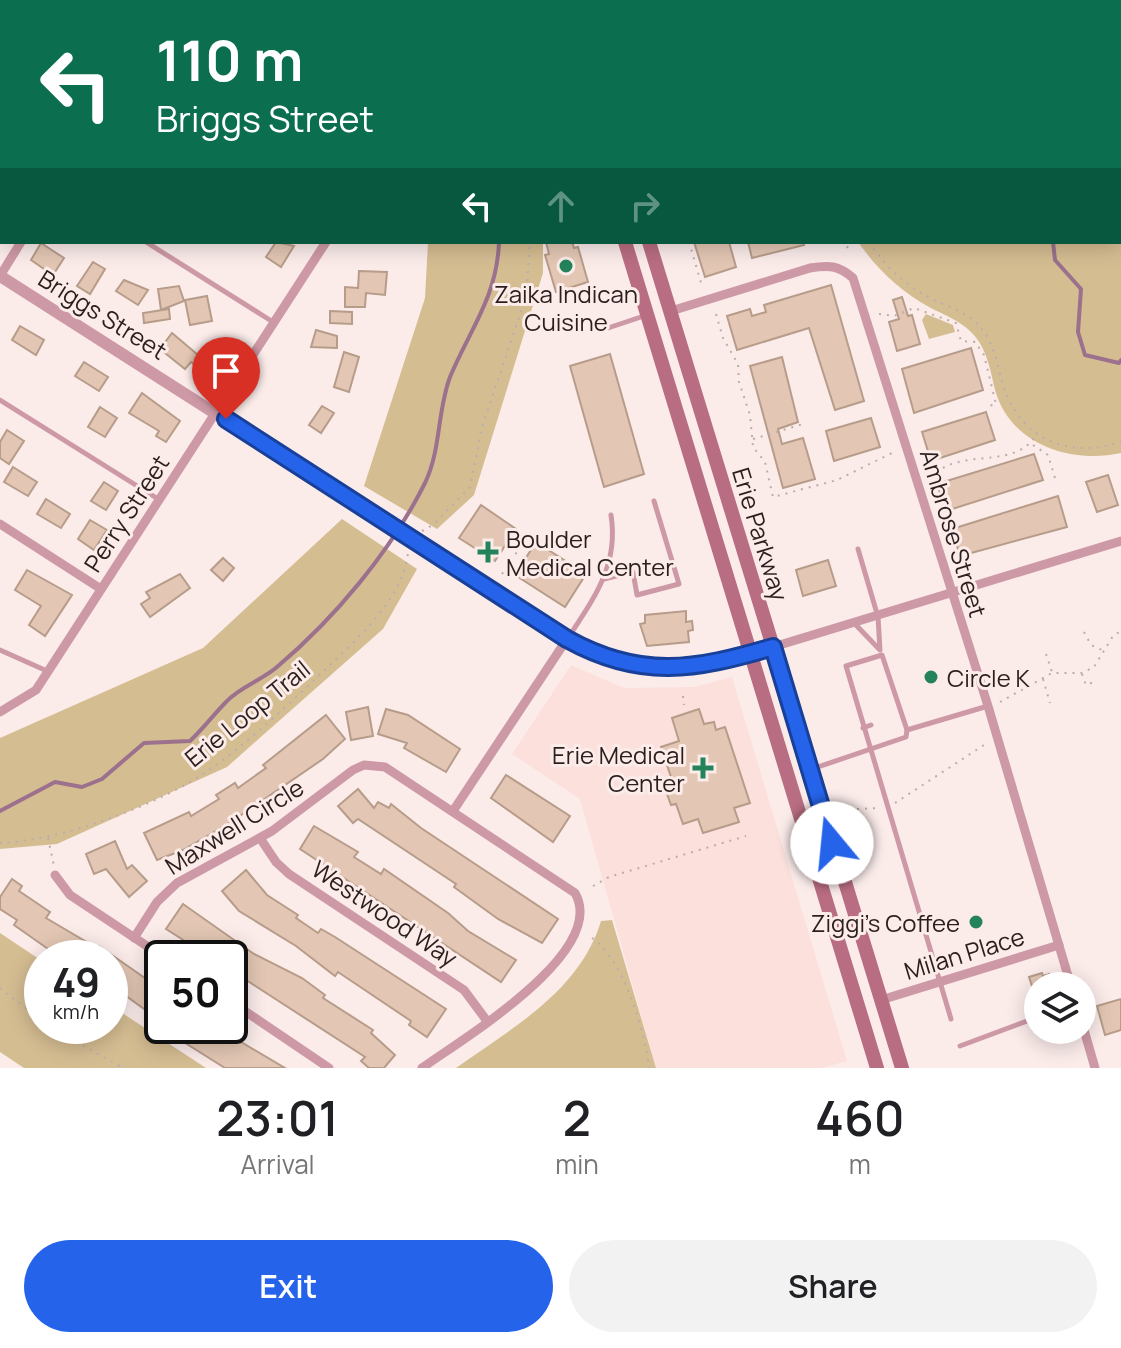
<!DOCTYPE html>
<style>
:root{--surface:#fff;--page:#f2f2f2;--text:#202124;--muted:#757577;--accent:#2563eb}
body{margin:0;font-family:Manrope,sans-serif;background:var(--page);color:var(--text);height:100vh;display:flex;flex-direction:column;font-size:30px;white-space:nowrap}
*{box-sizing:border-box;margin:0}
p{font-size:26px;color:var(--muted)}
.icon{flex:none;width:44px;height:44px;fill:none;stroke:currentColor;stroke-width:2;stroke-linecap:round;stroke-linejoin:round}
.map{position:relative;height:1068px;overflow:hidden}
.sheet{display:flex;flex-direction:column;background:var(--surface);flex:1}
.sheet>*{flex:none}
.top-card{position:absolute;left:0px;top:0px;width:1122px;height:244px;box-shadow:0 4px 20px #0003;background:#0b6e4f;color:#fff;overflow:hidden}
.controls{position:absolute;left:1024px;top:972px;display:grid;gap:16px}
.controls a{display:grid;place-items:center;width:72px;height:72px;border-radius:50%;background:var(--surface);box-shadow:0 4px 20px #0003;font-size:40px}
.speed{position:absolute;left:24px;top:940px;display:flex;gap:16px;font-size:40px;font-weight:700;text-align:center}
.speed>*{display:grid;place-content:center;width:104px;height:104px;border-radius:50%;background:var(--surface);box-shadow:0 4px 20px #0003;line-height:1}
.speed small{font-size:20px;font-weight:400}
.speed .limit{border:4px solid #111;border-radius:12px;background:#fff;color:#111}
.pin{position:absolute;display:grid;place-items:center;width:68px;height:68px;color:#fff;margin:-82px -34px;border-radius:50% 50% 50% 0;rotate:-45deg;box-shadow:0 0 8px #0007}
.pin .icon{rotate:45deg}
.me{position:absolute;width:88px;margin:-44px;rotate:343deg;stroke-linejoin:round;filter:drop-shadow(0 0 6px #0008)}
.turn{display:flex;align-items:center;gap:28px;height:168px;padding:0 24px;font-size:36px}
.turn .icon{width:104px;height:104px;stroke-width:2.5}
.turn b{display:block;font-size:56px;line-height:68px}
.lanes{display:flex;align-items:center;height:76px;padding:0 24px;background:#0003;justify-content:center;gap:40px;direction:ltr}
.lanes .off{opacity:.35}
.eta{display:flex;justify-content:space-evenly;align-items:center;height:136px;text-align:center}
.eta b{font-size:48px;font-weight:600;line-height:56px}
.button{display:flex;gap:16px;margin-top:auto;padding:16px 24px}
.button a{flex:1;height:92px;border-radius:48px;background:var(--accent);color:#fff;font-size:32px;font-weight:600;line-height:92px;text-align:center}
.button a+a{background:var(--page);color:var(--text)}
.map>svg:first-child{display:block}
.built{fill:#fbe0dc}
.green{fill:#d5bd92}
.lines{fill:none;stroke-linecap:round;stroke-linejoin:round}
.stream{stroke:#9b718d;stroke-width:4}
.building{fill:#e3c7b4;stroke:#b79c8a;stroke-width:2}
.path{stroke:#bbadab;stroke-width:2;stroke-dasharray:2 6;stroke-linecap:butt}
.service{stroke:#ce99a6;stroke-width:5}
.minor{stroke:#ce99a6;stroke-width:9}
.tertiary{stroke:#ce99a6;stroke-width:12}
.secondary{stroke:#b96d82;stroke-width:14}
.route-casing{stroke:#184099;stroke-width:20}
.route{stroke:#2563eb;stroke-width:14}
.poi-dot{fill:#24835b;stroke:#fbecea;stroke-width:3}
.labels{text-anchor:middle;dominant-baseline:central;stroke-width:6;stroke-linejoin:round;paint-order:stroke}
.poi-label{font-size:24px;fill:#2b1e1c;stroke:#fbecea;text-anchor:start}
.street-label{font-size:24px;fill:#2b1e1c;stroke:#fbecea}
</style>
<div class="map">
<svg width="1121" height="1068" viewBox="0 0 1121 1068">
<rect width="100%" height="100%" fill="#fbecea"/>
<polygon class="built" points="571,665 624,688 695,687 732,677 847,1061 822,1068 656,1068 580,799 512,754"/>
<g class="green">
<path d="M 629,0 L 1121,0 L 1121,453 C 1072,464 1012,445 996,393 C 990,371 988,349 971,332 C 959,320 944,315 929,307 C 900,291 877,269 858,242 L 1120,242 L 1120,2 Z"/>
<polygon points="428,242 543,242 543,273 474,495 437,529 364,486 425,298"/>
<polygon points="926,314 953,325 955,332 929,339 922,320"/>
<polygon points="342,519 417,569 383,629 227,767 57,844 0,849 0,738 203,648"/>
<path d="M 612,920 L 656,1068 L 456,1068 C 512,1028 580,991 601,921 Z"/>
<polygon points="0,933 42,961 42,1026 110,1026 110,1005 206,1068 24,1068 0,1052"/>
</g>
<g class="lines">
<g class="stream">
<polyline points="449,0 450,2"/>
<polyline points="696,0 697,2"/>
<polyline points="1053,242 1055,260 1081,289 1078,332 1085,355 1119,363 1121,360"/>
<path d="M 0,811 L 55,782 L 82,787 L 102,779 L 144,743 L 190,741 C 204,728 214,714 227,701 C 240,687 262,680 277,667 C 335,618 391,551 425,483 C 441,450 437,412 450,377 C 470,329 497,297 499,242"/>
</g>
</g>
<g class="building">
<polygon points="276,242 294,246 281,267 266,257"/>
<polygon points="546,242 572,242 574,248 578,247 588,282 556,292 545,255 549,254"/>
<polygon points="694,242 729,242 736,267 705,277"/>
<polygon points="748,242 803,242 804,245 752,258"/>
<polygon points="41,243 64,258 53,275 31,260"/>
<polygon points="93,262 105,269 90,294 77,286"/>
<polygon points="359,271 387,272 385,295 366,293 365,307 345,307 345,287 358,288"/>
<polygon points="124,280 148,290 138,305 116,291"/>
<polygon points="831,285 864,401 835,410 809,328 737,350 727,316 750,309 752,316 766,312 764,305"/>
<polygon points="179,286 184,301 161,310 158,289"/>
<polygon points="207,296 212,321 190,325 185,300"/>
<polygon points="902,297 908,316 912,315 920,344 897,351 889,322 899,319 893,300"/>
<polygon points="169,309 170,319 144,323 143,313"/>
<polygon points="330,311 352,312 352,324 330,323"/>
<polygon points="20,326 44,340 36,355 12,340"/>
<polygon points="316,330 337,336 337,348 311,347"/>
<polygon points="172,333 204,360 213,348 222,354 208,375 191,362 185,369 160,349"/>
<polygon points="971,348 983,390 914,413 902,369"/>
<polygon points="344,352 359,357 349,392 334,387"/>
<polygon points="610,354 644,474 604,487 570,366"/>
<polygon points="782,357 798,422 778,429 782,444 803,438 815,479 783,488 750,366"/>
<polygon points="84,362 108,377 99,391 75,376"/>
<polygon points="142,393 180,421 166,442 156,436 159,431 129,413"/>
<polygon points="322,406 334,413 321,433 309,425"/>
<polygon points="100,407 117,418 105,437 88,427"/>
<polygon points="986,412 995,440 931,461 922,432"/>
<polygon points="871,418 880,447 834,461 826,431"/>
<polygon points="7,430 24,441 9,464 0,458 0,442"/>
<polygon points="1034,454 1043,480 946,511 937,484"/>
<polygon points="13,467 37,482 28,496 4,482"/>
<polygon points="1108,475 1118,505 1097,512 1086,482"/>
<polygon points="104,482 118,491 106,510 91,501"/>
<polygon points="1058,496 1067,527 960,556 952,529"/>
<polygon points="46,499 70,514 61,528 37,514"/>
<polygon points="481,505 516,529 495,561 459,538"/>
<polygon points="90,520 107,530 94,550 78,539"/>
<polygon points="536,542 586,574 565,607 515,575"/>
<polygon points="223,558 234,568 223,581 211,570"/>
<polygon points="828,560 836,586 803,596 796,570"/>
<polygon points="27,570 72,595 45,636 29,625 41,606 15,590"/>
<polygon points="180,574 190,588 150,617 141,604 150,598 146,592"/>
<polygon points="686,611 686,622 692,621 693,630 688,631 689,642 647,646 640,624 645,623 645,615"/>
<polygon points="368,707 373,736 351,740 346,712"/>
<polygon points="386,709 408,715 460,749 446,772 404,748 407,743 378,734"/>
<polygon points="699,709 704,724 714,722 716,730 725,727 750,803 734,808 739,822 703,833 698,819 683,824 676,804 671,805 666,791 675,789 661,747 679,741 672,718"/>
<polygon points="326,715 345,739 323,759 231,822 183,850 157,860 144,833 189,812 191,816 219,799 216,795 235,783 238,788 266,768 263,765"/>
<polygon points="506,775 570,816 553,842 491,798"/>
<polygon points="358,789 374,808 378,802 389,808 391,804 421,828 558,919 542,943 498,919 454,887 456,884 358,819 353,823 338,806"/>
<polygon points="314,826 358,852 354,857 381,874 384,869 448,913 468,931 516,960 501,982 300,849"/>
<polygon points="115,841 127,869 132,865 147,881 129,897 106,869 94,874 86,854"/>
<polygon points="246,870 267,895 298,915 296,918 318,933 321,929 335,937 446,1009 427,1037 409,1025 411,1021 338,972 335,976 296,946 239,911 222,891"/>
<polygon points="12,879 22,886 19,891 50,912 46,918 97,948 99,946 162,990 162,1022 126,996 123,1000 110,992 110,958 61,958 14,925 17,920 0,909 0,897"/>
<polygon points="183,904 254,954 302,978 325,995 323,998 373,1030 371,1033 395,1055 384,1068 369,1068 361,1061 365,1057 240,976 242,974 230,966 230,958 212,954 210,957 166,929"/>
<polygon points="1042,973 1043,976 1049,974 1053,986 1032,986 1029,977"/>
<polygon points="1121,999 1121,1030 1105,1035 1097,1006"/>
<polygon points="176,1026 214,1026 285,1068 225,1068 171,1034"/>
</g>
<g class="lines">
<g class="path">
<polyline points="483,0 483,2"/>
<polyline points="634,0 636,2"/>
<polyline points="689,242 702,286"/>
<path d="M 869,242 C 885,266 906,286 932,299 C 948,307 967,312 979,326 C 997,345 997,370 1006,393 C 1026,443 1073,458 1121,442"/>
<polyline points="847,248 850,242"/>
<polyline points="716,314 723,338 738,364 739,382 750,415 753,447 765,462 773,497 837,480 892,453"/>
<polyline points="879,314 894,316 914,308 956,323 961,341 975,342 984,355 996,404 989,406"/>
<polyline points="753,439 803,424"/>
<polyline points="1033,445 1048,455 1055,478"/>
<path d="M 929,476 C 939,470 948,464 959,462 C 985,455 1020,462 1036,435"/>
<polyline points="422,531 433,525 470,487 482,427 526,297 530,242"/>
<polyline points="502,574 533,528"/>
<polyline points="1084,632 1091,645 1102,650"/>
<polyline points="1046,654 1052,672"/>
<polyline points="1082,674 1086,685 1094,682"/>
<polyline points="1043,679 1050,703"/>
<polyline points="683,696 684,705"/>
<polyline points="1000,702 1052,673 1082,673 1094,667 1113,636 1121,631"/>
<polyline points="895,803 984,745"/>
<polyline points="857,809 879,808"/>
<polyline points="48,838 54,866"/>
<path d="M 0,843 C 65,840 162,804 215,766 C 256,736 293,700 329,666 C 361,635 402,599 408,553"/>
<polyline points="593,886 609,877 746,836"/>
<path d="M 592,938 C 623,959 645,1030 649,1068"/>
<polyline points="0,988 42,1021"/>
<polyline points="48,1026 123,1068"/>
</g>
<g class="service">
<polyline points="0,150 2,152"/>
<polyline points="146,242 273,322"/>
<polyline points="602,330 644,316"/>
<polyline points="0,400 158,499"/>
<polyline points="858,549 878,617 880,650"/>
<polyline points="604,579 633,572 637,595 679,584 654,501"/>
<polyline points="855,624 879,649"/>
<path d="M 568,638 C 594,598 619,565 611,515"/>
<polyline points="0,650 47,671"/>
<polyline points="863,728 871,725"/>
<polyline points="812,769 906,737 907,730"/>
<polyline points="951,1019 846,666 882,655 907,730 988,706"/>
<polyline points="960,1046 1038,1017"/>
</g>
<g class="minor">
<polyline points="0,24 2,25"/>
<polyline points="0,276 21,242"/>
<path d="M 671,311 L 810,268 C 829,265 838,265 853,278 L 988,706 L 1071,986"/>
<polyline points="0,524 101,589"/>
<polyline points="773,647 1121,541"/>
<polyline points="0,712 36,690 326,242"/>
<polyline points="453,811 567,639"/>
<polyline points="260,838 276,862 289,874 464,990 487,1021"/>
<polyline points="55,875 70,895 165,958"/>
<path d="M 134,938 L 157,902 L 177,883 L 272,831 L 353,770 L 364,765 L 385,767 L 575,893 C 609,952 462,1039 422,1068"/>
<polyline points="881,1000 1059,945"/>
<polyline points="230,1001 329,1068"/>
<polyline points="1082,1023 1095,1068"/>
</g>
<path class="tertiary" d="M 0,276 L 583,648 C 652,679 703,668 773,647"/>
<g class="secondary">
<polyline points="592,2 592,0"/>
<polyline points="608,2 609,0"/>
<polyline points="625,242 877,1068"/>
<polyline points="649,242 902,1068"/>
</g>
</g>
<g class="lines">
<g class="route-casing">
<path id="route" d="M 226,419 L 567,639 C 641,680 695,670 773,647 L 832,843"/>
</g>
<use href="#route" class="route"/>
</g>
<g class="poi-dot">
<circle cx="566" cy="266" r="8"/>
<path d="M484 540h8v8h8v8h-8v8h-8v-8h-8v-8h8z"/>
<circle cx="931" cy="677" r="8"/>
<path d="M699 756h8v8h8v8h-8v8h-8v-8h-8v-8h8z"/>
<circle cx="976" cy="922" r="8"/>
</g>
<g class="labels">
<g class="poi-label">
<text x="566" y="293" text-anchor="middle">Zaika Indican<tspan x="566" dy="28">Cuisine</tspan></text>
<text x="506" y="538">Boulder<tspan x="506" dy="28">Medical Center</tspan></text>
<text x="947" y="677">Circle K</text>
<text x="685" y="754" text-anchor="end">Erie Medical<tspan x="685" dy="28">Center</tspan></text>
<text x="960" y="922" text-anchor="end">Ziggi's Coffee</text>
</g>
<g class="street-label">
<text transform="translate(103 314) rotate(32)">Briggs Street</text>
<text transform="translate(126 513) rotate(-57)">Perry Street</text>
<text transform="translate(954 533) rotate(73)">Ambrose Street</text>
<text transform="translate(761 534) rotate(73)">Erie Parkway</text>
<text transform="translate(247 713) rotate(-39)">Erie Loop Trail</text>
<text transform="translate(234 826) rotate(-32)">Maxwell Circle</text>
<text transform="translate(385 913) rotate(34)">Westwood Way</text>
<text transform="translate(964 953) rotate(-17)">Milan Place</text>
</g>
</g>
</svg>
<div class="controls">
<a><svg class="icon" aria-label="layers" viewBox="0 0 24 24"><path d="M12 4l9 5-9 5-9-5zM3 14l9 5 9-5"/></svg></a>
</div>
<div class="speed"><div>49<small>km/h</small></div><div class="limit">50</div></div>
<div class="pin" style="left:226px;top:419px;background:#d93025"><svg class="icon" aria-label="arrive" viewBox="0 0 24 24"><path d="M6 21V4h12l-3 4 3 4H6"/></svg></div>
<svg class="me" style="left:832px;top:843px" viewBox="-20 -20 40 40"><circle r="19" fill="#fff"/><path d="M0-13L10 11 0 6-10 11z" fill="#2563eb"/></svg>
<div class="top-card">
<div class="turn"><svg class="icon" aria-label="left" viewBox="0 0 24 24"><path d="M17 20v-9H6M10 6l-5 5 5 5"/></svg><div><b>110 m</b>Briggs Street</div></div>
<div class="lanes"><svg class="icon" aria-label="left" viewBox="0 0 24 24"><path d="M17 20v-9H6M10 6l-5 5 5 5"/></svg><svg class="icon off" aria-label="ahead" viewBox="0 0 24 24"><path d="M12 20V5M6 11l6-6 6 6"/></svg><svg class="icon off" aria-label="right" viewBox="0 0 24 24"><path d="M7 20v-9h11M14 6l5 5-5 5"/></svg></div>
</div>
</div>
<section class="sheet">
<div class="eta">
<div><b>23:01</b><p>Arrival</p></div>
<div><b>2</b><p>min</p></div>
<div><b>460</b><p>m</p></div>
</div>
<div class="button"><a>Exit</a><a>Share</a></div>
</section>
